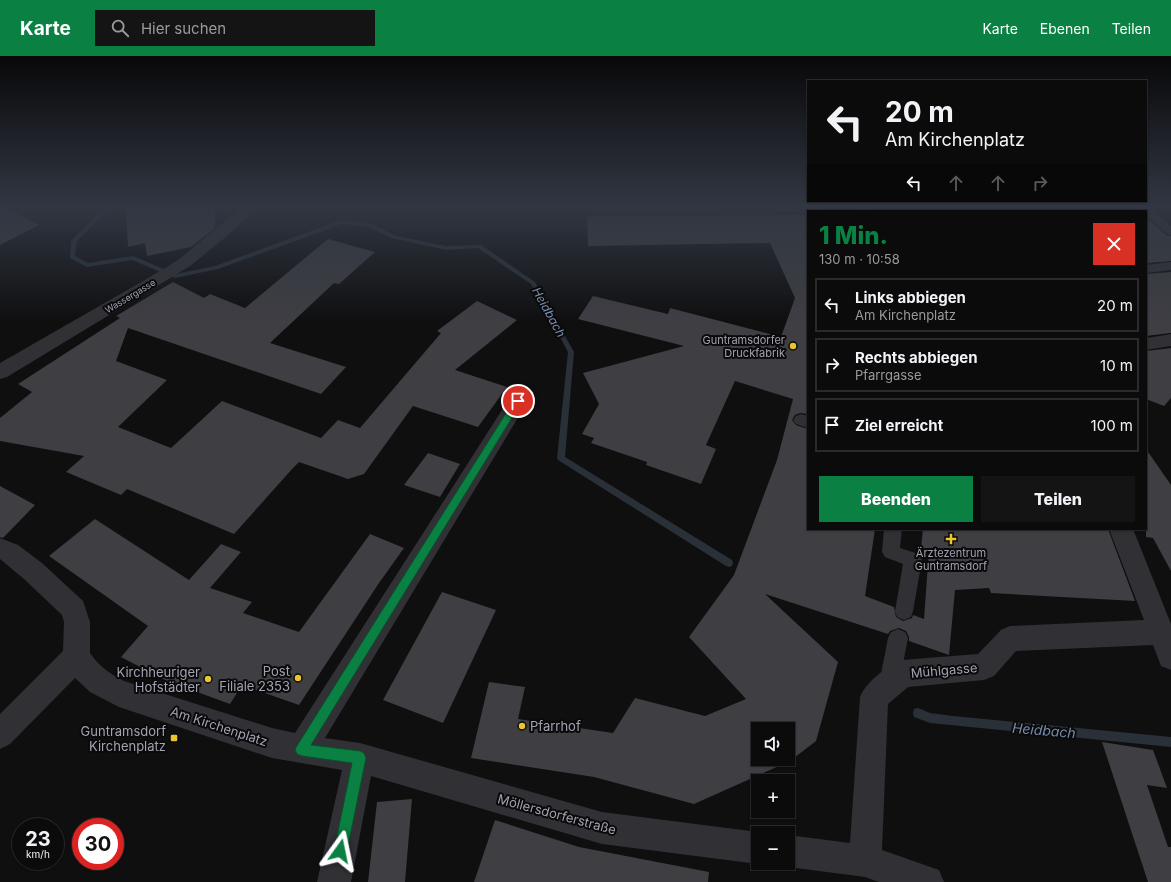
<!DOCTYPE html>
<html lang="de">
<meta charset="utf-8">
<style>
:root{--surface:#0b0b0c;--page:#141415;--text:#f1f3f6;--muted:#9a9b9d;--line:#2b2b2d;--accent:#0b8043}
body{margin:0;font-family:Inter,sans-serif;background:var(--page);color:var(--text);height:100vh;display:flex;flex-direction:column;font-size:15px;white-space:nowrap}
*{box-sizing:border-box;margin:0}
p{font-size:13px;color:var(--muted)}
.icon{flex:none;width:22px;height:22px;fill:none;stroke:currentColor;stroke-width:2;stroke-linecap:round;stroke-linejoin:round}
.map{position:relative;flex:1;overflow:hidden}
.panel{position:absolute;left:807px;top:154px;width:340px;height:320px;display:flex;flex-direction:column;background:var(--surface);border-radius:0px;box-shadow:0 1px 3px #0004,0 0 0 1px var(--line)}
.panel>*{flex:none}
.guide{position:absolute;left:807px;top:24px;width:340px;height:122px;border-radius:0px;box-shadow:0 1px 3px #0004,0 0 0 1px var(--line);background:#0b0b0c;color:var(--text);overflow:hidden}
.fabs{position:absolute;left:751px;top:666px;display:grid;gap:8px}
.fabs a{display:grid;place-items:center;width:44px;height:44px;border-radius:0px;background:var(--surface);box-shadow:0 1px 3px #0004,0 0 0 1px var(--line);font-size:20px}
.speed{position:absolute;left:12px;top:762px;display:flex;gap:8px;font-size:20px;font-weight:700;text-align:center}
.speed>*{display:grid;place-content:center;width:52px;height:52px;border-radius:50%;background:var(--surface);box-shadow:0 1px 3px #0004,0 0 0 1px var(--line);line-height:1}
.speed small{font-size:10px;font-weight:400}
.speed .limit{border:6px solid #d22;background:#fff;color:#111}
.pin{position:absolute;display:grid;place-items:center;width:34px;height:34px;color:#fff;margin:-17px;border:2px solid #fff;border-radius:50%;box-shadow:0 1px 4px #0007}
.me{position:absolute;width:44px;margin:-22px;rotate:12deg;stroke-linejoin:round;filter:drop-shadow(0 0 3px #0008)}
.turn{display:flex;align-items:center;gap:14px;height:84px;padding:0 12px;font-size:18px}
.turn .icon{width:52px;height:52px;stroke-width:2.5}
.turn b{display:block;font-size:28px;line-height:34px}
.lanes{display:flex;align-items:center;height:38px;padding:0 12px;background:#0003;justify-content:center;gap:20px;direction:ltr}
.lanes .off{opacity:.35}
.round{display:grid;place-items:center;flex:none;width:42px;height:42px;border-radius:0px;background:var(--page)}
.overview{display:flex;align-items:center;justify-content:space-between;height:68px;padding:0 12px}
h1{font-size:24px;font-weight:800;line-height:30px;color:var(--accent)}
.primary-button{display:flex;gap:8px;margin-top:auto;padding:8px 12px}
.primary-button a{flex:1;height:46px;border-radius:0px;background:var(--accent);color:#fff;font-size:16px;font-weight:800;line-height:46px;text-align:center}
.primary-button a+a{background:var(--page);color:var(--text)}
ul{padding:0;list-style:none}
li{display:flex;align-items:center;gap:12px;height:54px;margin:0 8px 6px;padding:0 4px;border:2px solid var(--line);border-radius:0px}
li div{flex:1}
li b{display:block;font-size:15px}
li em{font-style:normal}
header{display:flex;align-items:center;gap:24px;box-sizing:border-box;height:56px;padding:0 20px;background:var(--accent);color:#fff}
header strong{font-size:19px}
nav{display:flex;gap:22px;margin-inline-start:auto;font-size:14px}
.search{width:280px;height:36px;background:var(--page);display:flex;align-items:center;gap:10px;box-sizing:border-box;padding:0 14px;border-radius:0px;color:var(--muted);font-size:15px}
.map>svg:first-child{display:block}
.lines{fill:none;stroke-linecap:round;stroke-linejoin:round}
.stream{fill:#293038;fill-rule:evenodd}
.building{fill:#3e3e43;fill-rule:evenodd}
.service{fill:#303035;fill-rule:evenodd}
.minor{fill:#303035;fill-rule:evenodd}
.route{fill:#0b8043;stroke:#07532c}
.poi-dot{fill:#e9c62e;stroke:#0a0a0b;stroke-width:1.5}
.labels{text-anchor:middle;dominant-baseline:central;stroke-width:4;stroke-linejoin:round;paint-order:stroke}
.far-street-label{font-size:9px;fill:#a1a3b1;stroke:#0a0a0b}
.poi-label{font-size:11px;fill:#a1a3b1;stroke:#0a0a0b;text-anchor:end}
.water-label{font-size:12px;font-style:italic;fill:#788cab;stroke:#0a0a0b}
.near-street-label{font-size:13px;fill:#a1a3b1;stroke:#0a0a0b}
.near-poi-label{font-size:13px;fill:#a1a3b1;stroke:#0a0a0b;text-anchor:end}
.near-water-label{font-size:14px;font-style:italic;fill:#788cab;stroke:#0a0a0b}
</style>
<header>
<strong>Karte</strong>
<div class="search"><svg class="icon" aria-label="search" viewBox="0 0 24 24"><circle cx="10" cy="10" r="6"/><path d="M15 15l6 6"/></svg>Hier suchen</div>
<nav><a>Karte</a><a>Ebenen</a><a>Teilen</a></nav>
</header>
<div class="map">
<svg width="1171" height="826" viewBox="0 0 1171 826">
<rect width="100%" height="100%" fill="#0f0f10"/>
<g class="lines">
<g class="stream">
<polygon points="104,150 109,150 105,157 77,185 75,200 88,207 133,200 176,218 215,210 341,164 370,167 396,180 446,190 481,189 535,226 574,296 565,401 732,504 733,507 732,510 729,511 726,510 558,404 557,402 568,296 531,228 478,192 446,194 392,182 369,171 342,168 218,213 175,222 132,204 87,211 70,202 71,185 101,155"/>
<polygon points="918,652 930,657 953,660 1171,681 1171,691 930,667 914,661 913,657 914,653"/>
</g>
</g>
<g class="building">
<polygon points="0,150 2,150 39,169 0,189"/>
<polygon points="126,150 215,150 215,172 191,191 147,200 145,187 128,191"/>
<path d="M 808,159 L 808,358 L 800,357 L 795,359 L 792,364 L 796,369 L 808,373 L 808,473 L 875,473 L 865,540 L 894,551 L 896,561 L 903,565 L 912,562 L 913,559 L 924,563 L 929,494 L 921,492 L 923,473 L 1108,473 L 1135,545 L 991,537 L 989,532 L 955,534 L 949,599 L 909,585 L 909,581 L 906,575 L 899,572 L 890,575 L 888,578 L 765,538 L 838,606 L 816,685 L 790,705 L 694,748 L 594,721 L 471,702 L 489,626 L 525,631 L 518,663 L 613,677 L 635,642 L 705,660 L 746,643 L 689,581 L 734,519 L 777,404 L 793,343 L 735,325 L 706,389 L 716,393 L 701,428 L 646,409 L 647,406 L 591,387 L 594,382 L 582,378 L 599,348 L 583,317 L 684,290 L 578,263 L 593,240 L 668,258 L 670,252 L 781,281 L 795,242 L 770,187 L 588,190 L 587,160 ZM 758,673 L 788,673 L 788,703 L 758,703 Z"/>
<polygon points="1146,161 1166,179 1171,180 1171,205 1146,207"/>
<polygon points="328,183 375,196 339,228 334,227 270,287 346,311 321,338 128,272 116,305 167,324 118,371 171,392 222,345 321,382 338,364 360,372 441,277 437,275 477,245 517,264 455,314 507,331 478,371 413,350 364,418 348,423 299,406 293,412 234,478 127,433 121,439 66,416 84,400 0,385 0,362 32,336 18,328 120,262 116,260 173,226 204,242 210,238 245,252"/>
<polygon points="1171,216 1171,277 1146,280 1146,218"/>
<polygon points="1171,292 1171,342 1164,350 1146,343 1146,295"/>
<polygon points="1146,393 1171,429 1171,515 1153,482 1146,481"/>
<polygon points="428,397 460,408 440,441 404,429"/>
<polygon points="0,430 35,449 3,482 0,481"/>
<polygon points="95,463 189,524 221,488 241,496 210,532 252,546 243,557 299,576 370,478 404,492 379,527 299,649 242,629 230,648 167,625 121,601 148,570 49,500"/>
<polygon points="442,536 496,554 443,667 383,644"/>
<polygon points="1102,686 1153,694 1167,732 1147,729 1168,791 1171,791 1171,826 1148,826"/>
<polygon points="412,743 405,826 368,826 377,746"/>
<polygon points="495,764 579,791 709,816 708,826 474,826"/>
</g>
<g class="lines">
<g class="service">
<polygon points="773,150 828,150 823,153 780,155 776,154"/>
<polygon points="857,150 867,150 871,155 860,155"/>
<polygon points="1137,150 1148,150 1171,170 1171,179 1167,178 1146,159 1146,155 1141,155"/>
<polygon points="1171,206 1171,214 1146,217 1146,209"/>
<polygon points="801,358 808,360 808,372 796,368 793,364 796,360"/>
<polygon points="884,473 902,473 900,492 919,498 922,504 913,555 911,561 904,564 897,561 895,555 903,508 885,501 882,496"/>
<polygon points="898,573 905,576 908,582 899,628 896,635 889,638 882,635 879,628 888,582 891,576"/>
</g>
<g class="minor">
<polygon points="243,150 258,150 227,180 190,210 7,321 0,323 0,307 150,221 178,204"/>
<polygon points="1171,278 1171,290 1146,294 1146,282"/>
<path d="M 518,338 L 525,340 L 528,345 L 325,682 L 360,687 L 602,756 L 758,776 L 761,777 L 758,777 L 758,807 L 761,807 L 758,808 L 602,788 L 371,720 L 351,826 L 317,826 L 342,714 L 272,702 L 119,651 L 90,636 L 75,622 L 10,688 L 0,693 L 0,658 L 63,595 L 64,566 L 62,559 L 24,523 L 0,503 L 0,482 L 18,489 L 42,507 L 83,545 L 90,566 L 90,597 C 99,610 110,618 124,625 L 272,672 L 295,677 L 511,340 Z"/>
<path d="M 1109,473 L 1133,473 L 1171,568 L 1171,614 L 1161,610 L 1153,589 L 1016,595 L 994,620 L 984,624 L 908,631 L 888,648 L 882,794 L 939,814 L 944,826 L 879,826 L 865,821 L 788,811 L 778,807 L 788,807 L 788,779 L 850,787 L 860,641 C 867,625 886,611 902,604 L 978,598 L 1001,574 L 1010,570 L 1144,564 Z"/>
</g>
</g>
<linearGradient id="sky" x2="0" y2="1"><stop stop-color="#080809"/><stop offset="0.57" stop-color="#313742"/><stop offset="1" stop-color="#313742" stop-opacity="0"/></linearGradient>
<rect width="1171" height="265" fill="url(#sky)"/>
<polygon class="route" points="518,342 522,345 521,347 311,689 360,695 364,697 366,702 347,795 345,800 340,802 335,800 334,795 352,707 302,700 297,698 295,693 515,343"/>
<g class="poi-dot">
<circle cx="793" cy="290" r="4"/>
<path d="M949 477h4v4h4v4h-4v4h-4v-4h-4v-4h4z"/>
<circle cx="298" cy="622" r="4"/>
<circle cx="208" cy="623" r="4"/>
<circle cx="522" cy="670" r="4"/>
<rect x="170" y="678" width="8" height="8" rx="2"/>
</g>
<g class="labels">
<g class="far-street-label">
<text transform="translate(130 240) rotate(-31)">Wassergasse</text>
</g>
<g class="poi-label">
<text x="785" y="284">Guntramsdorfer<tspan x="785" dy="13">Druckfabrik</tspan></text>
<text x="951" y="497" text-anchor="middle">Ärztezentrum<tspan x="951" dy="13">Guntramsdorf</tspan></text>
</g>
<g class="water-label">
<text transform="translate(549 256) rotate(61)">Heidbach</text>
</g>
<g class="near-street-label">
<text transform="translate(944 614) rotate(-5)">Mühlgasse</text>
<text transform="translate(219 670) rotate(18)">Am Kirchenplatz</text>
<text transform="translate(557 758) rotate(15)">Möllersdorferstraße</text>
</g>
<g class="near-poi-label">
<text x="290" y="615">Post<tspan x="290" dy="15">Filiale 2353</tspan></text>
<text x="200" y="616">Kirchheuriger<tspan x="200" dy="15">Hofstädter</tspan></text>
<text x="530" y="670" text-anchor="start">Pfarrhof</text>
<text x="166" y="675">Guntramsdorf<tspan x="166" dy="15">Kirchenplatz</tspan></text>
</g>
<g class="near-water-label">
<text transform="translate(1044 674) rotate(5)">Heidbach</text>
</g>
</g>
</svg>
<div class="fabs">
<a><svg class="icon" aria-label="sound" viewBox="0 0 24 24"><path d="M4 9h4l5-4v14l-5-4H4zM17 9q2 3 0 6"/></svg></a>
<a>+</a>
<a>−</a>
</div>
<div class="speed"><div>23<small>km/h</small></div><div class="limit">30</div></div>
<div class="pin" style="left:518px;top:345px;background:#d93025"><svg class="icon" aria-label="arrive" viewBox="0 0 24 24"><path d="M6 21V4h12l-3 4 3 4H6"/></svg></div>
<svg class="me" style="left:340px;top:795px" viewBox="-20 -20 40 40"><path d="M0-17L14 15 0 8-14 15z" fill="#0b8043" stroke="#fff" stroke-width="4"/></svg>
<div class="guide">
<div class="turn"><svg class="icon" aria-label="left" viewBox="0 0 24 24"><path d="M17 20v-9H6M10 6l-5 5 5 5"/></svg><div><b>20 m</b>Am Kirchenplatz</div></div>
<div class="lanes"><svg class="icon" aria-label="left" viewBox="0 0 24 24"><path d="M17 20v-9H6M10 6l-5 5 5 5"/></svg><svg class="icon off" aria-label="ahead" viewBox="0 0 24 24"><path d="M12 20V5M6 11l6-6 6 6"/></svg><svg class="icon off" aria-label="ahead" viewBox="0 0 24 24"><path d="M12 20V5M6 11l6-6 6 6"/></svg><svg class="icon off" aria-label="right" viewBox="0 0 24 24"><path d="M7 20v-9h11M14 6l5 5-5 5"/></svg></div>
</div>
<section class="panel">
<div class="overview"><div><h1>1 Min.</h1><p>130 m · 10:58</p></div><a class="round" style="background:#d93025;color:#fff"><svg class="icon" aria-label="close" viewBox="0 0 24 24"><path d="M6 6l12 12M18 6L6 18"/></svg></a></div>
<ul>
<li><svg class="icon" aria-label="left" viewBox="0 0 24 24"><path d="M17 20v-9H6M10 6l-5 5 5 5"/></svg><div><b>Links abbiegen</b><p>Am Kirchenplatz</p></div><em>20 m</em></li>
<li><svg class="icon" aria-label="right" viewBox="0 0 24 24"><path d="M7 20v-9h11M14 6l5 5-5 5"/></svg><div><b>Rechts abbiegen</b><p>Pfarrgasse</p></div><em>10 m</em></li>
<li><svg class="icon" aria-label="arrive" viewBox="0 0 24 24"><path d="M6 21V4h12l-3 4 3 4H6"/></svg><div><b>Ziel erreicht</b></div><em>100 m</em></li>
</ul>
<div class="primary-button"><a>Beenden</a><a>Teilen</a></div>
</section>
</div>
